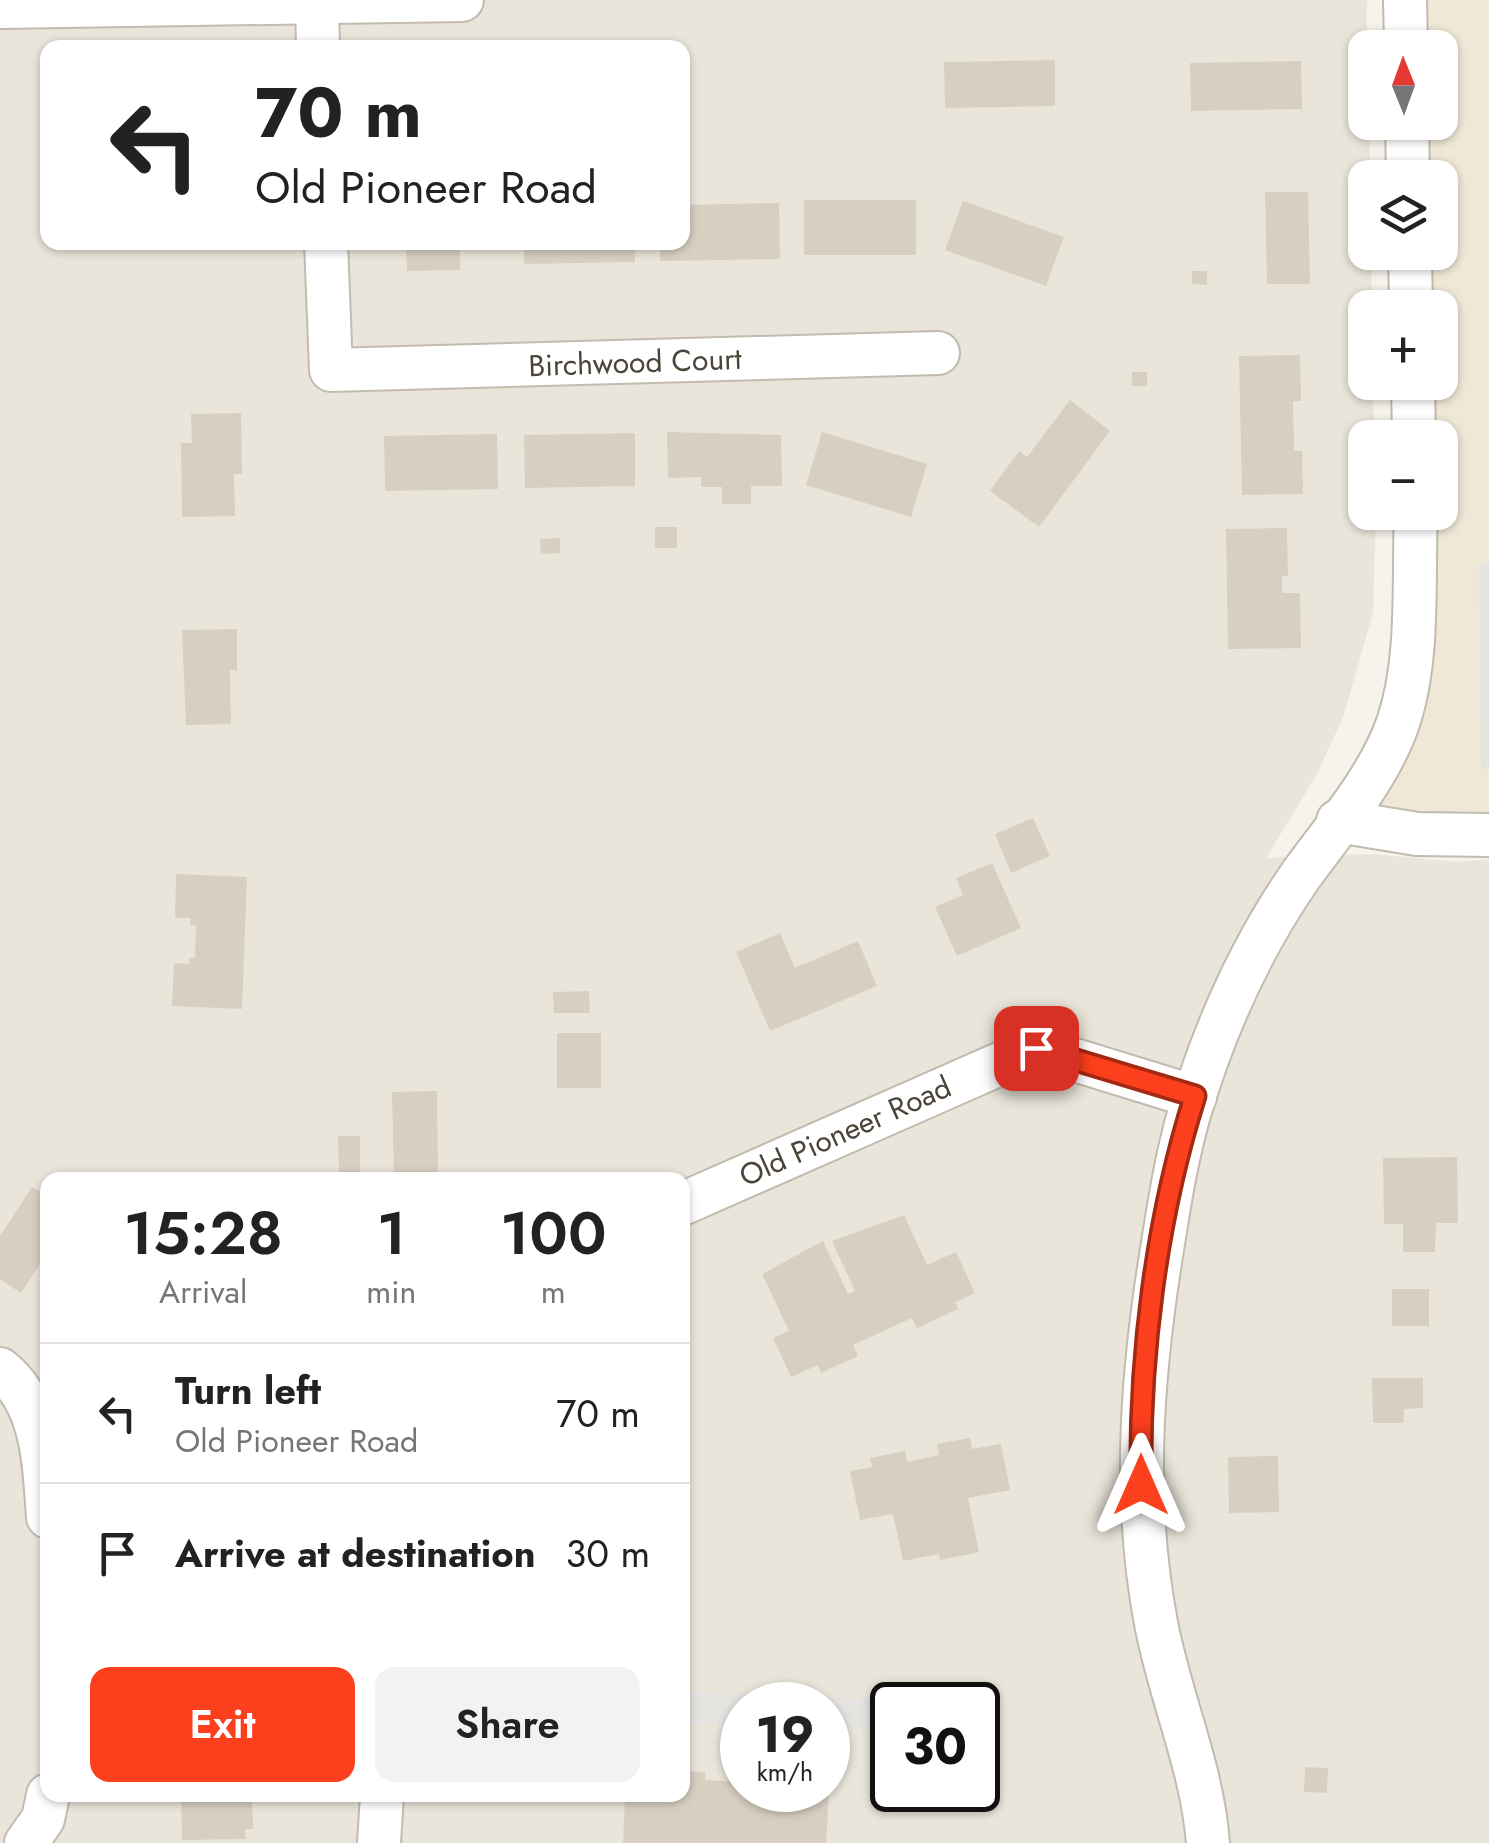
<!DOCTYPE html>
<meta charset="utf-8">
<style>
:root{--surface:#fff;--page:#f2f2f2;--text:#222;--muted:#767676;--line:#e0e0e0;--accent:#fc3f1d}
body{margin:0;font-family:Jost,sans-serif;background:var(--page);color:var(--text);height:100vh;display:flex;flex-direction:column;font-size:38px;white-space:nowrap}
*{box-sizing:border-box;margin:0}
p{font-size:32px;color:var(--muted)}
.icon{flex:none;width:55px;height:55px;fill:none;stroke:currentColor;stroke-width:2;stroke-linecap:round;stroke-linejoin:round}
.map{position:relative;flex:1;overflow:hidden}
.drawer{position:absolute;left:40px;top:1172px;width:650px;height:630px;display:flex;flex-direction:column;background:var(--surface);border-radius:20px;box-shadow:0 2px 8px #0004}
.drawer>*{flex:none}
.hud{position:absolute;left:40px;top:40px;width:650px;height:210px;border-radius:20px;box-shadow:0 2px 8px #0004;background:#fff;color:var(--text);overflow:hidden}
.needle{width:65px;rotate:359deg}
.buttons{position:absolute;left:1348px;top:30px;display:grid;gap:20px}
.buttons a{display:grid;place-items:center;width:110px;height:110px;border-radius:20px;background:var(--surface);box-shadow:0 2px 8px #0004;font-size:50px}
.speed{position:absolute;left:720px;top:1682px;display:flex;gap:20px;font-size:50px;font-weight:700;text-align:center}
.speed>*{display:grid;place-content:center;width:130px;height:130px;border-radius:50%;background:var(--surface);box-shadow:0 2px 8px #0004;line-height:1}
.speed small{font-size:25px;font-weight:400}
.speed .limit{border:5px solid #111;border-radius:15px;background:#fff;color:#111}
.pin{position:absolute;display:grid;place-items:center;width:85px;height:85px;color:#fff;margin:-42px;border-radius:20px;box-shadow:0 5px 15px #0006}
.me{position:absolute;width:110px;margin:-55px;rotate:0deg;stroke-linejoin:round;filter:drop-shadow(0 0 8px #0008)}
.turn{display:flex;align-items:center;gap:35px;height:210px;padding:0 50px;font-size:45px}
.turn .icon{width:130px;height:130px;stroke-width:2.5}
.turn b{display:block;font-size:70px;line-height:85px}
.eta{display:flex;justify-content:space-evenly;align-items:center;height:170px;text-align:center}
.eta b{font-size:60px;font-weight:600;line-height:70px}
.action{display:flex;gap:20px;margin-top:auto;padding:20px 50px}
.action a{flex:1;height:115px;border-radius:20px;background:var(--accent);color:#fff;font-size:40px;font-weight:600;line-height:115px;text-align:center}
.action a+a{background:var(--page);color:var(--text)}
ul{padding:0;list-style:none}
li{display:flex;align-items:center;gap:30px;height:140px;padding:0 50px;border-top:2px solid var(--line)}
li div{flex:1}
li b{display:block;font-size:38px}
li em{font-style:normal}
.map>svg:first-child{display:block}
.residential{fill:#eae5da;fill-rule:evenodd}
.education{fill:#efe8d6}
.parking{fill:#e5e3e0}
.building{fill:#d8cfc1}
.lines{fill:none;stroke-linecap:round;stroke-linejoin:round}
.minor-casing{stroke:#c2bbae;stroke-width:46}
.minor{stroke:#fff;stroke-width:42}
.route-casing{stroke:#a42913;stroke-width:25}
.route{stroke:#fc3f1d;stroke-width:18}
.labels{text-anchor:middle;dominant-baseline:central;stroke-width:8;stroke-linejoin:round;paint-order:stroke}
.street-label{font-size:30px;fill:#4b4439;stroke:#fff}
</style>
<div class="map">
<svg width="1489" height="1843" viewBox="0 0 1489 1843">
<rect width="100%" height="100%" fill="#f6f3ec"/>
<path class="residential" d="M 0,0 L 1367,0 L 1365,122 L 1369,123 L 1370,177 L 1365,178 L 1365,252 L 1371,253 L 1372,307 L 1365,308 L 1365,382 L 1373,383 L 1374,437 L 1365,438 L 1365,512 L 1376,513 L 1373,613 L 1344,715 L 1317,774 L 1266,858 L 1373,854 L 1457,862 L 1489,859 L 1489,1843 L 0,1843 ZM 48,48 L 682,48 L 682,242 L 48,242 ZM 48,1180 L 682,1180 L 682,1795 L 48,1795 ZM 742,1705 L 828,1705 L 828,1790 L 742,1790 ZM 892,1705 L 978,1705 L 978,1790 L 892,1790 Z"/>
<polygon class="education" points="1405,0 1489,0 1489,821 1339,821 1404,701 1404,513 1440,512 1440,438 1404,437 1404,383 1440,382 1440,308 1405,307 1405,253 1440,252 1440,178 1405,177 1405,123 1440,122 1440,48 1405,47"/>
<g class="parking">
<polygon points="1489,563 1489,767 1481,770 1479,564"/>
<polygon points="683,1692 874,1699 872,1730 828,1729 828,1705 742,1705 742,1725 683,1723"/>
</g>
<g class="building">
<polygon points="1055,60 1055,106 945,108 944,62"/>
<polygon points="1301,61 1302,109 1191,111 1190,63"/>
<polygon points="1265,192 1308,192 1310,284 1267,284"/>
<rect x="804" y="200" width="112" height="55"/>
<polygon points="963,201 1064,237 1046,286 945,250"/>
<polygon points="779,203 780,259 660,261 660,242 682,242 682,205"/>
<polygon points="406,242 460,242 460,270 407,271"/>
<polygon points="524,242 635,242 635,262 524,264"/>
<polygon points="1192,271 1207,271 1207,285 1192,284"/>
<polygon points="1300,355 1301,401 1293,401 1294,451 1302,451 1303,494 1242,495 1239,356"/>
<rect x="1132" y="372" width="15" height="14"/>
<polygon points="1070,400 1110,431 1039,527 990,491 1019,451 1027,457"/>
<polygon points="241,413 242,474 234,474 235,516 182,517 181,443 192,443 191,414"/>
<polygon points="667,432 781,435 782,486 751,486 751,504 722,504 722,487 701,487 701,477 668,478"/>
<polygon points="822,432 927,464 911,517 806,485"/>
<polygon points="635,433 635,486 525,488 524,435"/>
<polygon points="497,434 498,489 385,491 384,436"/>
<rect x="655" y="527" width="22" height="21"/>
<polygon points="1287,528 1288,576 1282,576 1282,593 1300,593 1301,648 1228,649 1226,529"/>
<polygon points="560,538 560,553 541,554 540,539"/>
<polygon points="237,629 237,670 230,670 231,724 186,725 182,630"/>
<polygon points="1033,818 1050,856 1011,873 995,834"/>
<polygon points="992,863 1021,928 957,956 935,907 963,895 956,878"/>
<polygon points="176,874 247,877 242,1009 172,1006 174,963 189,964 189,958 195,958 196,925 190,925 191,918 175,918"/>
<polygon points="780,933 795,968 858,941 877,986 770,1031 736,952"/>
<polygon points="589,991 590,1013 554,1013 553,992"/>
<rect x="557" y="1033" width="44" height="55"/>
<polygon points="437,1091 438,1180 394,1180 392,1092"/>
<polygon points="338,1136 360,1136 360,1173 339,1173"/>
<polygon points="1457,1157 1458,1223 1436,1223 1435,1252 1403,1252 1403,1224 1384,1224 1383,1158"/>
<polygon points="32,1187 48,1196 48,1252 21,1293 0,1279 0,1236"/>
<polygon points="904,1215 927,1265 956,1252 975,1293 955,1302 958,1309 917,1328 912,1318 853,1345 858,1356 821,1373 818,1365 791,1377 773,1338 789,1331 762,1274 823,1241 848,1294 855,1291 832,1241"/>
<rect x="1392" y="1289" width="37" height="37"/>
<polygon points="1372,1378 1423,1378 1423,1408 1404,1409 1403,1423 1373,1423"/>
<polygon points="970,1438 972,1449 1001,1444 1010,1490 968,1498 979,1552 940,1560 939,1554 903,1561 893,1514 860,1520 850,1471 872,1467 870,1458 905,1451 907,1462 939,1455 937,1444"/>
<polygon points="1278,1456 1279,1512 1229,1513 1228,1457"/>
<polygon points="1305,1767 1328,1768 1327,1793 1304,1792"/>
<polygon points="682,1771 705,1772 705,1780 742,1782 742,1790 829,1790 826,1843 623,1843 625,1795 682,1795"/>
<polygon points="181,1795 252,1795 253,1829 245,1829 246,1839 182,1840"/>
</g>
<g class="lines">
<g class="minor-casing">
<g id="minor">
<polyline points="317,0 318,48"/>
<polyline points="1405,0 1406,48"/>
<polyline points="0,7 462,0"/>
<polyline points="1407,122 1408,178"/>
<polyline points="326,242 331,370 938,353"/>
<polyline points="1410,252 1411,308"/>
<polyline points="1413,382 1414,438"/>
<polyline points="1338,821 1417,834 1489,835"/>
<polyline points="682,1204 1036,1048 1195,1097"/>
<path d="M 0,1369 C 44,1403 44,1466 48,1517"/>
<polyline points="26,1843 43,1819 48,1795"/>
<polyline points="379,1843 382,1795"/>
<path d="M 1208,1843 C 1202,1766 1170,1698 1156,1623 C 1133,1502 1141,1383 1160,1262 C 1168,1212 1175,1163 1189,1114 C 1214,1030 1251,947 1301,875 C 1335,828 1379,778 1398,723 C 1420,658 1413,580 1416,512"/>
</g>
</g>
<use href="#minor" class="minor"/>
</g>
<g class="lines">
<g class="route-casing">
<path id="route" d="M 1036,1048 L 1195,1096 C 1156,1219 1139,1357 1141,1485"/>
</g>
<use href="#route" class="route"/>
</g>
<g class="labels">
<g class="street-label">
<text transform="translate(635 362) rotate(-2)">Birchwood Court</text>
<text transform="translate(845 1131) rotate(-24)">Old Pioneer Road</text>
</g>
</g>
</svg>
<div class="buttons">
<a><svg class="needle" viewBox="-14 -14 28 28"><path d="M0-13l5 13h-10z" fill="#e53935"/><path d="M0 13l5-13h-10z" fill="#767676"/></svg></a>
<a><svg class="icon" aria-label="layers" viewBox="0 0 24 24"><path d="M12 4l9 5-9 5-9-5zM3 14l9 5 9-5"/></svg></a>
<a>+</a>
<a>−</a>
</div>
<div class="speed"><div>19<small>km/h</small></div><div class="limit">30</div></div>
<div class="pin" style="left:1036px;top:1048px;background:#d93025"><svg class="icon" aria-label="arrive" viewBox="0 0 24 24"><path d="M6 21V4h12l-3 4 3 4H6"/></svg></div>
<svg class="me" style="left:1141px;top:1485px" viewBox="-20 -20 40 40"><path d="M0-17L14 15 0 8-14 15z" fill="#fc3f1d" stroke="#fff" stroke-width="4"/></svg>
<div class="hud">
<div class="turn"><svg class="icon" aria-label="left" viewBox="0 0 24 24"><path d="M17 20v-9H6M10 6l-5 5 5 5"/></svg><div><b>70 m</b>Old Pioneer Road</div></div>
</div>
<section class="drawer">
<div class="eta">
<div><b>15:28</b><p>Arrival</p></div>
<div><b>1</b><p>min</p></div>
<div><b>100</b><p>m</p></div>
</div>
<ul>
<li><svg class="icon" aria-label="left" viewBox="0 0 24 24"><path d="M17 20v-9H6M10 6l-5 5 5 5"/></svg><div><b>Turn left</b><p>Old Pioneer Road</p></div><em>70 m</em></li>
<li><svg class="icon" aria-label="arrive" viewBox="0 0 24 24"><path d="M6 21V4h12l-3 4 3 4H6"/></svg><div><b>Arrive at destination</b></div><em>30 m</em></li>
</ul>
<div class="action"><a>Exit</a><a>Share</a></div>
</section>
</div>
